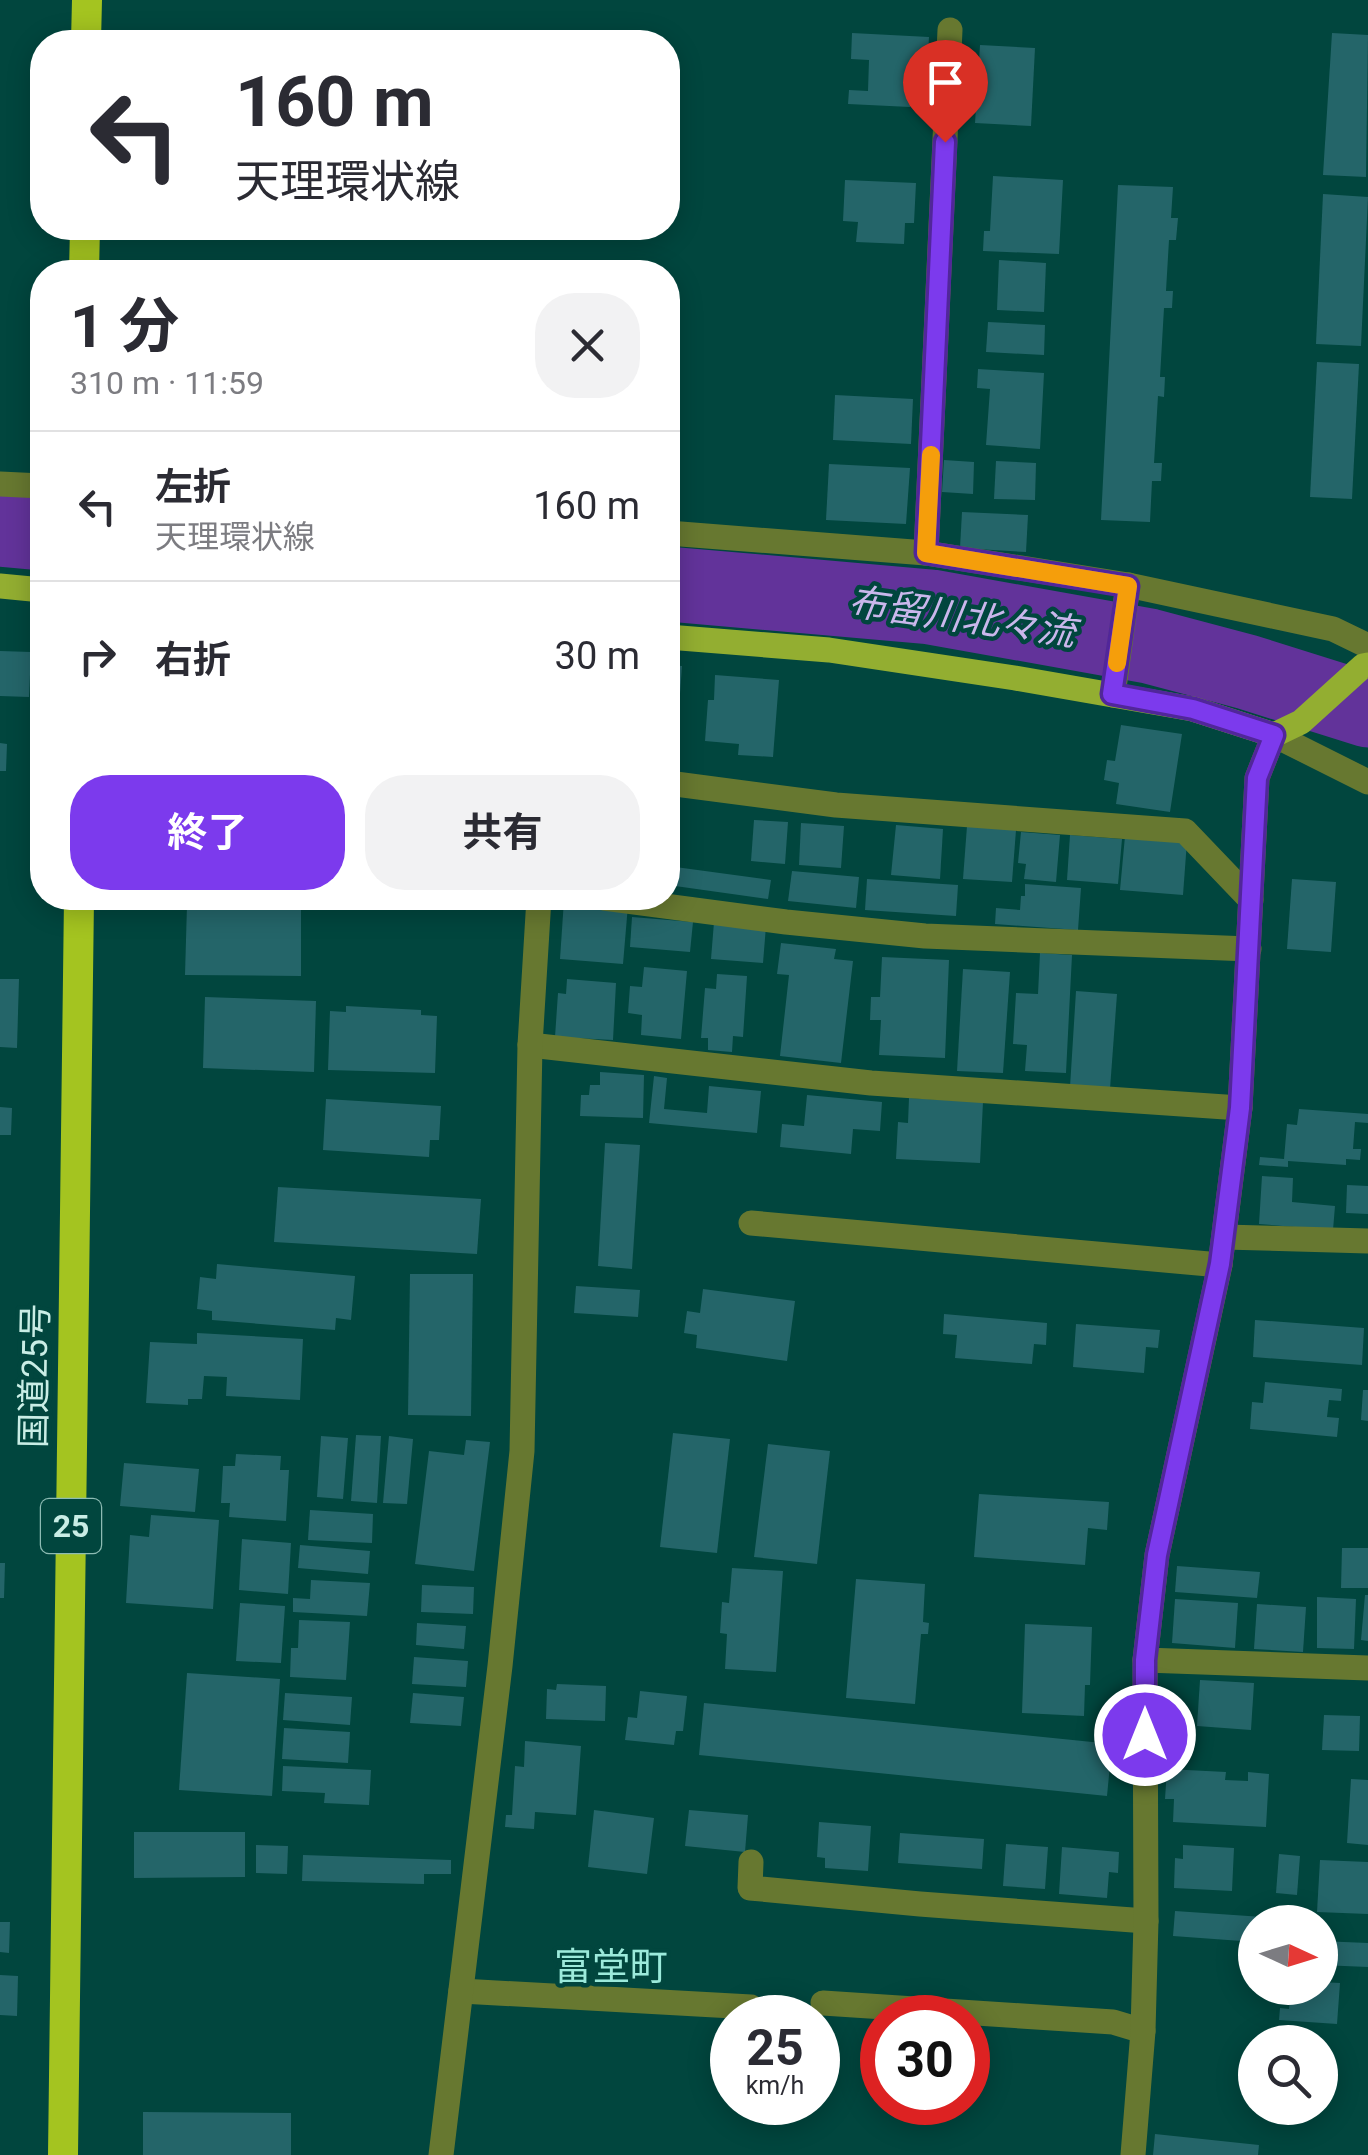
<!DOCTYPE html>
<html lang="ja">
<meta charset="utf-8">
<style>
:root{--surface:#fff;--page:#f2f2f3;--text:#2b2b33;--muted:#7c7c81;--line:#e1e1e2;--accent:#7c3aed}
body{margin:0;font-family:Roboto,"Noto Sans JP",sans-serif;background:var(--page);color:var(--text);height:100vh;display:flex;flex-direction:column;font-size:38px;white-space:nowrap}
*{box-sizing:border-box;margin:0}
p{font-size:32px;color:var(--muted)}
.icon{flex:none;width:55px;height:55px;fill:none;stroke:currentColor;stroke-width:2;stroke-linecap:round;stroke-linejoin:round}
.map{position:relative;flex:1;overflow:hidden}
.sheet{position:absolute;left:30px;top:260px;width:650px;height:650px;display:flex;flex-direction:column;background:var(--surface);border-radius:40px;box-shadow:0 5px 25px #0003}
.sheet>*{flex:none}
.hud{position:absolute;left:30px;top:30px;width:650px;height:210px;border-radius:40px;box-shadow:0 5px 25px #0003;background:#fff;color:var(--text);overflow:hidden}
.needle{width:65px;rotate:94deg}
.fabs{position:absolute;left:1238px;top:1905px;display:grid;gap:20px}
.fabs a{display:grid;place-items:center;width:100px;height:100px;border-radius:50%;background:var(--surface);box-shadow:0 5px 25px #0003;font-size:50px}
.speed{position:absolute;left:710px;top:1995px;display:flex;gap:20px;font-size:50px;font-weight:700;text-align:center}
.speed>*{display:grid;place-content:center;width:130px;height:130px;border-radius:50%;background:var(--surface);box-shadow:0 5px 25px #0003;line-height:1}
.speed small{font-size:25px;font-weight:400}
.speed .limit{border:15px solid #d22;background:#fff;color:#111}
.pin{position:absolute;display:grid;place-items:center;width:85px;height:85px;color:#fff;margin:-102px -42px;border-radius:50% 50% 50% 0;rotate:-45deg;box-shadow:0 0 10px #0007}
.pin .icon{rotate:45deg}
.me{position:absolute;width:110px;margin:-55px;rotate:0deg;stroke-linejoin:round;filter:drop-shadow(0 0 8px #0008)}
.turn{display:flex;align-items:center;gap:35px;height:210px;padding:0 40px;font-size:45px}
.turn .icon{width:130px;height:130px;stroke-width:2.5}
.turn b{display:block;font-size:70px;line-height:85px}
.round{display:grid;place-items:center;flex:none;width:105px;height:105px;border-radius:40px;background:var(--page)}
.headline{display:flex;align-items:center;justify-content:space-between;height:170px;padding:0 40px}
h1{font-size:60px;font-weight:700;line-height:75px}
.primary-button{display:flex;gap:20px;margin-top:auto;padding:20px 40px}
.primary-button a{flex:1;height:115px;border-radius:40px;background:var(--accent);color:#fff;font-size:40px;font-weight:700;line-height:115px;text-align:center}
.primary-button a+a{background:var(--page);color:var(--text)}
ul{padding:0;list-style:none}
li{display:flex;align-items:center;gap:30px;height:150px;padding:0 40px;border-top:2px solid var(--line)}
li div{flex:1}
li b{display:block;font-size:38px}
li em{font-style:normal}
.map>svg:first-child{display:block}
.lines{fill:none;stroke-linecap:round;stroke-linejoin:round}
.river{stroke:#62339a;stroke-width:75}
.building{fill:#246569}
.minor{stroke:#677830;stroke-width:25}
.major{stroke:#93ae31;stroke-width:25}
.highway{stroke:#a4c420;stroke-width:30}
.route-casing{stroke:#51269a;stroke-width:25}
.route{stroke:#7c3aed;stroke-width:18}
.slow{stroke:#f59e0b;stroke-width:18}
.labels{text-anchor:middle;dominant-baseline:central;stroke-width:9;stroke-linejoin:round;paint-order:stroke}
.shield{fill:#01463e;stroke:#8dbbb3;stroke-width:2.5}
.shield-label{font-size:32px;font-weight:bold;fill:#c9ede5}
.street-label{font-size:35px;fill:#c9ede5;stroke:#01463e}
.water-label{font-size:38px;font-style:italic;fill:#cab7ec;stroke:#01463e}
.neighbourhood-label{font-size:38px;fill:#9ceadb;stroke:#01463e}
</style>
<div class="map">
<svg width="1368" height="2155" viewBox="0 0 1368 2155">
<rect width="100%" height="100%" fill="#01463e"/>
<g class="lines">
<g class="river">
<polyline points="0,529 42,533"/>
<polyline points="668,584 931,607 1149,646 1247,672 1368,710"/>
</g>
</g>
<g class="building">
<polygon points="852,33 929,37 926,89 911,88 910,107 848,104 849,90 868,91 869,60 851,59"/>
<polygon points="1332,33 1368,35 1366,177 1323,175"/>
<polygon points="980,45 1035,48 1031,126 975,123"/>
<polygon points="993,176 1063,180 1059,254 983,251 984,231 990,231"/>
<polygon points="845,180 916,183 914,223 905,223 904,244 856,242 858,222 843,221"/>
<polygon points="1118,185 1173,187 1171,218 1178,218 1176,240 1169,240 1166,291 1173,291 1172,308 1164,308 1160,377 1165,377 1164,397 1158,396 1154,463 1162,463 1161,481 1152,481 1150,522 1101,520"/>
<polygon points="1323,194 1368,197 1361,346 1316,344"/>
<polygon points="999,260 1046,263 1044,312 997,310"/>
<polygon points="988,322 1045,325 1044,355 986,352"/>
<polygon points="1317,362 1359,364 1352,499 1310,497"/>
<polygon points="978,369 1044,373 1040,449 986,445 990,389 977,388"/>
<polygon points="835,395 913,399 911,444 833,440"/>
<polygon points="944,460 974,462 973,494 942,492"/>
<polygon points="996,461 1036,463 1035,500 994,499"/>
<polygon points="829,464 910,468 906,524 826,520"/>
<polygon points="962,512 1028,515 1026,552 960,548"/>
<polygon points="0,651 31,652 29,697 0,696"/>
<polygon points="668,665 682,666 680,694 668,693"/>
<polygon points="715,675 779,680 773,757 738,755 739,744 705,741 708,700 714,700"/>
<polygon points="1121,725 1182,734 1170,812 1116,804 1119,783 1104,780 1107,760 1115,761"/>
<polygon points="0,743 7,744 6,771 0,771"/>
<polygon points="754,820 788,822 785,864 751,861"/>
<polygon points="801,823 844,826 841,868 799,865"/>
<polygon points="896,825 943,829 940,879 891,875"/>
<polygon points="967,826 1016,830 1012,882 963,879"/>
<polygon points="1021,832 1060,835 1056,882 1024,879 1026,864 1018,863"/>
<polygon points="1070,835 1122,839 1118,884 1067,880"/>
<polygon points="1125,836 1187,841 1183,895 1120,890"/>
<polygon points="668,866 771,880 768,899 668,885"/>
<polygon points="792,871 859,877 856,908 788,901"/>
<polygon points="867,879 958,885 956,916 865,910"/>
<polygon points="1292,879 1336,882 1331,952 1287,949"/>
<polygon points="1025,884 1081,888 1078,930 995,924 996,908 1020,910 1021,896 1025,896"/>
<polygon points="564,900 628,905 623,964 560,959"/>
<polygon points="187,905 301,906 301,976 185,975"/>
<polygon points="632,917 693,922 690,952 630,947"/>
<polygon points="714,922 766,926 763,963 711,959"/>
<polygon points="781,943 836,949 834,959 853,961 841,1063 780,1056 789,975 777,974"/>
<polygon points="1040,953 1072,955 1066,1073 1025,1071 1027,1045 1013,1044 1016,993 1038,994"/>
<polygon points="882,957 949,960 945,1058 879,1055 881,1020 870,1020 871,997 880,997"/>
<polygon points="644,967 687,971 681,1039 641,1035 642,1015 628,1013 630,986 642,987"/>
<polygon points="963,969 1010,972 1003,1073 957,1071"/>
<polygon points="717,974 747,976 743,1037 733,1036 732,1052 708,1050 708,1038 701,1038 705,988 716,989"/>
<polygon points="0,979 19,979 17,1048 0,1047"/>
<polygon points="567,979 616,983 613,1040 555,1037 558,993 566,994"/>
<polygon points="1076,991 1117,994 1110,1089 1070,1087"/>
<polygon points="205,997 316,1001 314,1072 203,1068"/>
<polygon points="346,1006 421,1010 421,1015 437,1016 435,1073 328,1070 330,1011 346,1012"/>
<polygon points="600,1072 644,1075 643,1118 580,1116 581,1095 589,1095 590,1085 600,1085"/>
<polygon points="654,1076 667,1078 664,1109 707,1113 709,1086 761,1091 757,1133 649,1123"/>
<polygon points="807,1095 882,1102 880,1131 853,1129 851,1154 780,1147 782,1124 804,1126"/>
<polygon points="909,1098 983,1102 980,1163 896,1159 898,1122 908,1123"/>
<polygon points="326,1099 441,1106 439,1140 430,1140 429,1157 323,1150"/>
<polygon points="0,1107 12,1108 11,1135 0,1135"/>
<polygon points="1299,1109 1368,1114 1368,1123 1355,1122 1353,1149 1361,1149 1360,1160 1346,1159 1346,1165 1288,1161 1288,1167 1259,1165 1260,1157 1284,1159 1287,1124 1297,1125"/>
<polygon points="605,1143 640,1145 632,1269 598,1266"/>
<polygon points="1262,1176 1293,1178 1292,1202 1335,1206 1333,1230 1259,1224"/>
<polygon points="1347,1185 1368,1186 1368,1214 1346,1213"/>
<polygon points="278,1187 481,1199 477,1254 274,1242"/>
<polygon points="217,1264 355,1276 351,1320 336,1318 335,1330 212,1320 212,1311 197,1309 200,1277 216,1279"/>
<polygon points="410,1274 473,1274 471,1416 408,1415"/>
<polygon points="576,1286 640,1290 638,1317 574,1313"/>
<polygon points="703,1289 795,1301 787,1361 696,1348 697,1335 684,1333 687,1311 700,1313"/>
<polygon points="944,1314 1047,1323 1046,1345 1034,1344 1032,1364 955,1358 957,1335 943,1334"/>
<polygon points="1255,1320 1364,1328 1362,1365 1253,1357"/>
<polygon points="1076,1324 1160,1330 1158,1348 1146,1347 1144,1373 1073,1367"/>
<polygon points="197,1333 303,1339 300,1400 226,1396 227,1377 204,1376 202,1399 188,1399 188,1405 146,1403 150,1342 197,1344"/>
<polygon points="1265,1382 1342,1389 1341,1401 1329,1400 1327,1417 1339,1418 1337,1437 1250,1429 1252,1402 1263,1403"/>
<polygon points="1363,1390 1368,1390 1368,1421 1361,1420"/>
<polygon points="673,1433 730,1439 717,1553 660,1547"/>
<polygon points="356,1435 381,1436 377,1503 351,1501"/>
<polygon points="321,1436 348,1438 343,1499 317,1497"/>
<polygon points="389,1436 413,1439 407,1504 383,1503"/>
<polygon points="466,1440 490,1442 474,1571 415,1564 429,1451 464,1455"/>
<polygon points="768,1444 830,1451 817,1564 754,1557"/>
<polygon points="236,1454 281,1456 280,1470 289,1470 286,1521 229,1517 230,1503 221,1503 223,1466 235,1466"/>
<polygon points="124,1463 199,1469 195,1512 120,1506"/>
<polygon points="979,1494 1109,1502 1107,1530 1088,1528 1085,1565 974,1557"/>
<polygon points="310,1510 373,1514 372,1543 308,1540"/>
<polygon points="151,1515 219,1520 213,1609 126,1603 130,1535 149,1537"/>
<polygon points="242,1539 291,1543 288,1594 239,1590"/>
<polygon points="300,1545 370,1551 368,1574 298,1568"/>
<polygon points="1342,1548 1368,1548 1368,1588 1341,1588"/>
<polygon points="0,1563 5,1563 4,1598 0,1598"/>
<polygon points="1177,1566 1260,1572 1257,1598 1175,1592"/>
<polygon points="732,1568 783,1571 776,1672 725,1669 727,1634 720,1633 722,1602 729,1603"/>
<polygon points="856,1579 925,1584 923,1622 929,1623 928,1634 921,1634 915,1704 846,1698"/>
<polygon points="311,1580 370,1583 367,1616 293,1612 293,1598 310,1599"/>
<polygon points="422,1585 474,1587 473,1614 421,1612"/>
<polygon points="1365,1595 1368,1595 1368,1641 1361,1640"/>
<polygon points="1317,1597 1356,1599 1354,1649 1317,1648"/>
<polygon points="1175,1599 1238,1603 1235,1648 1172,1643"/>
<polygon points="240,1603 285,1606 281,1663 236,1661"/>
<polygon points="1257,1604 1306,1607 1303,1652 1254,1649"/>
<polygon points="299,1620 350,1622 346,1680 290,1677 291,1648 298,1648"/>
<polygon points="417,1623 466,1626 464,1649 416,1645"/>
<polygon points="1025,1624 1092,1627 1090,1685 1085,1685 1084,1716 1022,1713"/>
<polygon points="414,1657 468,1661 466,1687 412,1684"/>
<polygon points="187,1673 280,1679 272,1796 179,1790"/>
<polygon points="1200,1680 1254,1683 1251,1730 1197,1726"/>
<polygon points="557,1684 606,1686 605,1721 546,1719 547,1689 556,1690"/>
<polygon points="640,1691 687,1696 683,1731 676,1731 674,1745 625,1740 628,1717 637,1718"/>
<polygon points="285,1693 352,1697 350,1725 283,1720"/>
<polygon points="413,1693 464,1697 461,1726 410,1723"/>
<polygon points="704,1703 1112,1744 1107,1796 699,1755"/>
<polygon points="1324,1715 1360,1716 1359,1751 1322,1750"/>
<polygon points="284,1728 350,1732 348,1763 282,1759"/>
<polygon points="525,1741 581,1746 576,1815 535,1812 534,1829 505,1827 506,1815 512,1815 515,1766 524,1767"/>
<polygon points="283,1766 371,1770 369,1805 324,1803 325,1793 282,1791"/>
<polygon points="1167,1769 1226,1772 1225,1780 1248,1781 1248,1772 1269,1774 1266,1827 1173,1822 1174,1799 1165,1799"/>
<polygon points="1351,1779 1368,1780 1368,1845 1347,1843"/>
<polygon points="594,1810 654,1818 647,1874 588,1867"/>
<polygon points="689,1810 748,1815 745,1852 685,1846"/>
<polygon points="819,1822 871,1826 868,1871 825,1868 825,1858 817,1857"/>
<polygon points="134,1832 245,1832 245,1877 134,1878"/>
<polygon points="900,1833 984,1839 982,1869 898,1863"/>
<polygon points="1006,1844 1048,1847 1045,1889 1003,1886"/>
<polygon points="256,1845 288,1846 287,1874 256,1873"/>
<polygon points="1183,1845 1234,1848 1232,1891 1174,1888 1175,1858 1183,1859"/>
<polygon points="1062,1847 1119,1852 1118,1873 1109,1872 1107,1898 1059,1894"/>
<polygon points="1279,1854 1300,1856 1297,1895 1276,1893"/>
<polygon points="303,1855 451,1860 451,1874 424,1874 424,1884 302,1881"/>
<polygon points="1320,1860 1368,1862 1368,1914 1317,1912"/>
<polygon points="1175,1911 1263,1917 1263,1922 1255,1922 1255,1942 1173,1936"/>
<polygon points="0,1922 10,1922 9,1953 0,1952"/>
<polygon points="1320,1941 1368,1943 1368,1967 1320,1965"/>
<polygon points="0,1975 18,1976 17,2016 0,2015"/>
<polygon points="1320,1982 1340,1983 1337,2024 1279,2020 1280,2008 1289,2009 1291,1988 1320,1988"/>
<polygon points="143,2112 291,2113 291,2155 143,2155"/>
<polygon points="1155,2134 1259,2145 1258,2155 1153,2155"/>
</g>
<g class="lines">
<g class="minor">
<polyline points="0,484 42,486"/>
<polyline points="668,533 926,553 1128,585 1333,629 1368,646"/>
<polyline points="926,553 950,30"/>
<polyline points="1113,695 1128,585"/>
<polyline points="668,783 836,805 1185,831 1251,900"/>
<polyline points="604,898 786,922 925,936 1249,949"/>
<polyline points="530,1045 871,1083 1240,1108"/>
<polyline points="751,1223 1220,1265"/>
<polyline points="1224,1237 1368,1241"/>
<polyline points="1145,1660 1368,1668"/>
<polyline points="751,1862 750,1888 920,1904 1146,1921"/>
<polyline points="461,1991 751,2007"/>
<polyline points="823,2003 1113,2022 1143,2031"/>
<polyline points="441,2155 500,1666 522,1451 530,1045 539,898"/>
<polyline points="1133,2155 1143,2031 1146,1921 1145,1660 1157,1555 1220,1265 1240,1108 1257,778 1274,735 1368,782"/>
</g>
<g class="major">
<polyline points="0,586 42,590"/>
<polyline points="668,637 829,650 1015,678 1193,709 1274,735 1301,722 1363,666 1368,665"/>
</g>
<g class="highway">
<polyline points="86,42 87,0"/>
<polyline points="84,272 85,228"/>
<polyline points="63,2155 79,898"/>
</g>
</g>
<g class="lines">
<g class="route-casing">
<polyline id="route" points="945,142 926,553 1128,586 1112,694 1193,709 1274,735 1257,778 1240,1108 1220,1264 1157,1555 1145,1660 1145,1735"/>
</g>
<use href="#route" class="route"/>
<polyline class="slow" points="931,455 926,553 1128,586 1117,663"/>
</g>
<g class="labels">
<rect class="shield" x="41" y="1499" width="60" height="54" rx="8"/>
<g class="shield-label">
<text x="71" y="1526">25</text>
</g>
<g class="street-label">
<text transform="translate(35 1376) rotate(-89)">国道25号</text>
</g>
<g class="water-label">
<text transform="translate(962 617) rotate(8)">布留川北々流</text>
</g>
<g class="neighbourhood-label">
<text x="611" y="1967">富堂町</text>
</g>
</g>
</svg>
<div class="fabs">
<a><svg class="needle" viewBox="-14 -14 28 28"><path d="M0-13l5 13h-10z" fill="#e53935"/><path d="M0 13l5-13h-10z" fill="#7c7c81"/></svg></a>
<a><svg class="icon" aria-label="search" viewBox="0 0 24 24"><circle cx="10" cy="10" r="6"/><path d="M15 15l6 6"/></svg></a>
</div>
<div class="speed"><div>25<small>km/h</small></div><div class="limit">30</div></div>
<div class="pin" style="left:945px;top:142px;background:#d93025"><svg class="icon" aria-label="arrive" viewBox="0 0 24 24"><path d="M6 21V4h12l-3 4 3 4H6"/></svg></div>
<svg class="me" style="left:1145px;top:1735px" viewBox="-20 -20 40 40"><circle r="17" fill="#7c3aed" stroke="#fff" stroke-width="3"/><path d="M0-11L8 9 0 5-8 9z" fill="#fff"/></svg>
<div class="hud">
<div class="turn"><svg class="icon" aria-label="left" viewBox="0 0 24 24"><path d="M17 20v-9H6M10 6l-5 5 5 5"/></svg><div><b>160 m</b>天理環状線</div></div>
</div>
<section class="sheet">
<div class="headline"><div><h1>1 分</h1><p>310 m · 11:59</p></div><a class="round"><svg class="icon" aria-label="close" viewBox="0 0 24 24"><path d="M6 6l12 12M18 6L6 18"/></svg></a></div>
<ul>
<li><svg class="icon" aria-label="left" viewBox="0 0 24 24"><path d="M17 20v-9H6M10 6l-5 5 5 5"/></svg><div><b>左折</b><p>天理環状線</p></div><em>160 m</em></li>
<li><svg class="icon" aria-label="right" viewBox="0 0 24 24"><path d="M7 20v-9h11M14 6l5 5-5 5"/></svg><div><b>右折</b></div><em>30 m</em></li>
</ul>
<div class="primary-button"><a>終了</a><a>共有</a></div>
</section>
</div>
